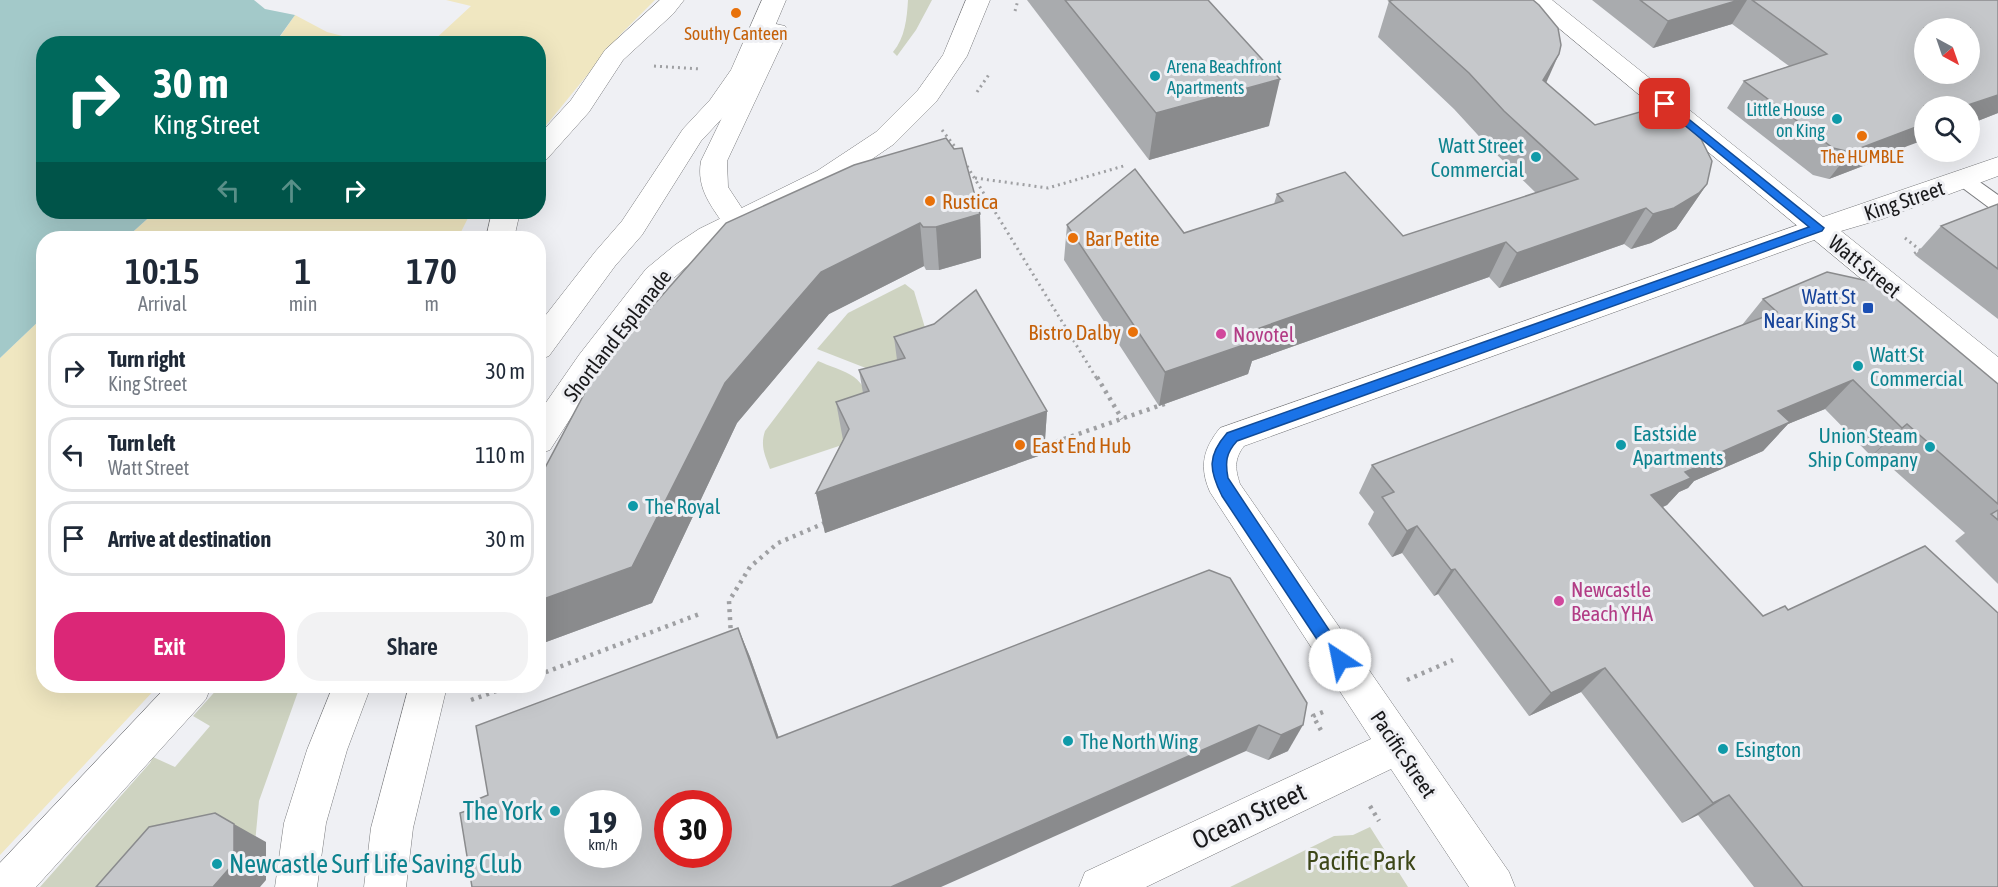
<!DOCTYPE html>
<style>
:root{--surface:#fff;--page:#f2f2f3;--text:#1f2937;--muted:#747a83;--line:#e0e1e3;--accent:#db2777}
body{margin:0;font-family:"Asap Condensed",sans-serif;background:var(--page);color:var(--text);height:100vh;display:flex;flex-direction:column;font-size:22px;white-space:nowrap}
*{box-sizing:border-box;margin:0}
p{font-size:20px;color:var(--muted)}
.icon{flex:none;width:33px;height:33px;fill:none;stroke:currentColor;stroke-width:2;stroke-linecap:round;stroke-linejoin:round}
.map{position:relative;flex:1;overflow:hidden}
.drawer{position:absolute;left:36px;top:231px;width:510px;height:462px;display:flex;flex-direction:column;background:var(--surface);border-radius:24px;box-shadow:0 6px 24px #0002}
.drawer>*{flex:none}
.banner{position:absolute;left:36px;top:36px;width:510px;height:183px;border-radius:24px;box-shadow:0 6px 24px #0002;background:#00695c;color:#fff;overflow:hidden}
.needle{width:39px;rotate:140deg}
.controls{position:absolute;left:1914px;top:18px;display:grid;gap:12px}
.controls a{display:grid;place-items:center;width:66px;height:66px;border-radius:50%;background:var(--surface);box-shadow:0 6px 24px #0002;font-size:30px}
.speed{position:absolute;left:564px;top:790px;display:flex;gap:12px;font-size:30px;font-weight:700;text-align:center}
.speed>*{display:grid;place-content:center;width:78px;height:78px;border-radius:50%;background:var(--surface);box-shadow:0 6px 24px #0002;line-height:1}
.speed small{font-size:15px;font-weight:400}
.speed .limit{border:9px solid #d22;background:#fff;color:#111}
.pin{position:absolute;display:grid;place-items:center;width:51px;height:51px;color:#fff;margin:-26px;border-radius:12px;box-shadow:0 3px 9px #0006}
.me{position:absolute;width:66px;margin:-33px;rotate:326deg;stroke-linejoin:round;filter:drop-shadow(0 0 4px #0008)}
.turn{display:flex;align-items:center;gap:21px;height:126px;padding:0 18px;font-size:27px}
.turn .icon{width:78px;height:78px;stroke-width:2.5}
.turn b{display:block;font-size:42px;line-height:51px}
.lanes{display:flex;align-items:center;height:57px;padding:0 18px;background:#0003;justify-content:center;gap:30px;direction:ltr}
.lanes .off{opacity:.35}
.eta{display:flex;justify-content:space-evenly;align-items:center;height:102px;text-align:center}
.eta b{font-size:36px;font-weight:600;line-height:42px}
.action{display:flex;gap:12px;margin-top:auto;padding:12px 18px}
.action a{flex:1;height:69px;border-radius:24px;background:var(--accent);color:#fff;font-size:24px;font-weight:600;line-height:69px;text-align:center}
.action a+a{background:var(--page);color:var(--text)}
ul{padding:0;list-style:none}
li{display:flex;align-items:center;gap:18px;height:75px;margin:0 12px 9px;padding:0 6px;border:3px solid var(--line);border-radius:24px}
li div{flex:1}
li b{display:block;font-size:22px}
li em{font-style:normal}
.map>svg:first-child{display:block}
.green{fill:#ced3c1}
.sand{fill:#f0e7c1}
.water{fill:#a3c9c9}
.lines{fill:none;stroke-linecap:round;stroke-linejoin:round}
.service-casing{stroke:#797a7d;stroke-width:2}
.pedestrian-casing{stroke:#797a7d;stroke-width:1}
.minor-casing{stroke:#797a7d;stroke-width:1}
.tertiary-casing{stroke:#797a7d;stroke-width:1}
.secondary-casing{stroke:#797a7d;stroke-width:1}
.path-far1{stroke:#9fa0a3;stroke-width:3;stroke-dasharray:2 4;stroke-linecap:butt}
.path{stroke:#9fa0a3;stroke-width:4.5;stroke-dasharray:3 5;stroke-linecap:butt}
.service{fill:#fff;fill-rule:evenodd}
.pedestrian{fill:#fff;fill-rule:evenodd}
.minor{fill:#fff;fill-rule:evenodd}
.tertiary{fill:#fff;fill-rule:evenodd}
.secondary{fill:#fff;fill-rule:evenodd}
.wall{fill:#a9abae}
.shaded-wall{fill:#8a8b8d}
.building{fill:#c5c7ca;stroke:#8a8b8d;stroke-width:1.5;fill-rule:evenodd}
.route{fill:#1a73e8;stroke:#114b97;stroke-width:1.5}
.food-dot{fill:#e8710a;stroke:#eff0f4;stroke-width:2}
.culture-dot{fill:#0f9aa8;stroke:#eff0f4;stroke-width:2}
.transit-dot{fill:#1a4fb4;stroke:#eff0f4;stroke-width:2}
.hotel-dot{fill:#d1479c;stroke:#eff0f4;stroke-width:2}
.labels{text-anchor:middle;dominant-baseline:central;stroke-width:6;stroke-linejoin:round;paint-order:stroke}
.far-food-label{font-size:18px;fill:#c56008;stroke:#eff0f4}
.far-culture-label{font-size:18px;fill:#0d838f;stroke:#eff0f4;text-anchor:start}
.culture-label{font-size:21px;fill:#0d838f;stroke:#eff0f4;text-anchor:start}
.street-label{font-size:21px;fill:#19191b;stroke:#eff0f4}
.food-label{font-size:21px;fill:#c56008;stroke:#eff0f4;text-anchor:start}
.transit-label{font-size:21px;fill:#164399;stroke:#eff0f4;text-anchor:end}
.hotel-label{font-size:21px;fill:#b23c85;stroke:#eff0f4;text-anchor:start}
.near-culture-label{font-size:26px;fill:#0d838f;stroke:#eff0f4;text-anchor:end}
.near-street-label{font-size:26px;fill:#19191b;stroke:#eff0f4}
.near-park-label{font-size:26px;fill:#3d4718;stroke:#eff0f4}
</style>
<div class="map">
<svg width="1998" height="887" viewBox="0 0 1998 887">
<rect width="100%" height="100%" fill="#eff0f4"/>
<g class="green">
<path d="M 908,0 L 932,0 L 916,30 L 897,56 L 893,52 C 905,38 907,18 908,0 Z"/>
<polygon points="905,284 914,291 937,368 899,381 817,349 848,313"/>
<path d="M 818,361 C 829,366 844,370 854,377 C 871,390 875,415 875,434 L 770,469 C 765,455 760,446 765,431 Z"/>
<polygon points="220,686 300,686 259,801 255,843 107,887 40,887 150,763 153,757 175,767 210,726 193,716"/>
<polygon points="1370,827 1408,887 1230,887 1334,836 1353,835"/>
</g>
<g class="sand">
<polygon points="446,0 655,0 620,35 539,134 538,44 431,43 471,6"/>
<polygon points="295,15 327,32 362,41 360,44 275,44"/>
<polygon points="155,212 471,212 458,238 126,238"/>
<polygon points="43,317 44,686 158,686 0,855 0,358"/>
</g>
<polygon class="water" points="0,0 254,0 265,9 295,15 275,43 44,44 44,212 155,212 126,238 44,238 43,317 0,358"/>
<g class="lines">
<g class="service-casing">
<polygon id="service" points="1963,173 1970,175 1998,195 1998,210 1991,209 1956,183 1954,179 1956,175"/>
</g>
<g class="pedestrian-casing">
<g id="pedestrian">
<polygon points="660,0 684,0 673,14 623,60 589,112 547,159 538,162 538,136 571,100 605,50"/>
<polygon points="762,0 786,0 756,71 728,112 701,141 642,235 615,266 549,356 538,360 538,325 595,252 622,221 683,129 710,100 731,70"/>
<polygon points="492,212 520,212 514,238 486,238"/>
<polygon points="167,686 211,686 206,699 36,887 0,887 0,863"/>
<polygon points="333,686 371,686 347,750 326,823 317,887 275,887 284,823 307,750"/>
</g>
</g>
<g class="minor-casing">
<g id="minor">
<path d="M 776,24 L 785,26 L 788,31 L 727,161 L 728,187 L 751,222 L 747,229 L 737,232 L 727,229 C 712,207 696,189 701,161 L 764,31 L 767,26 Z"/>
<path d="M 1818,218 L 1828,221 L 1832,228 L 1828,235 L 1244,446 C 1234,459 1235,469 1240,484 L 1509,872 L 1515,887 L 1469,887 L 1391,769 L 1146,887 L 1079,887 L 1085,872 L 1371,739 L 1210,492 C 1199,467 1203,449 1220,428 Z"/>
</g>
</g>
<g class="tertiary-casing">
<g id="tertiary">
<polygon points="966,0 990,0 967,56 936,102 894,144 837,183 719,243 695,259 666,285 601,371 550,450 538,454 538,414 579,355 646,269 675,245 699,229 817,171 876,132 918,90 943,55"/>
<polygon points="409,686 447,686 413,828 406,887 364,887 371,828"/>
</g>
</g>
<g class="secondary-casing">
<polygon id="secondary" points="1525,0 1552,0 1823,217 1998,157 1998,176 1882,219 1841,231 1998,357 1998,386 1987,383"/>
</g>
<g class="path-far1">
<polyline points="1015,11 1018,0"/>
<polyline points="654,66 700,69"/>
<polyline points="977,92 990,73"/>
<polyline points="942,130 959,152"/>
<polyline points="964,161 1097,379"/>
<polyline points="975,178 1048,188 1127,165"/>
<polyline points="1905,238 1920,250 1912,255"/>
</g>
<g class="path">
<polyline points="1097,377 1122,419"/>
<polyline points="1041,447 1167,403"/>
<polyline points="731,636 729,601 750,567 778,543 827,522"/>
<polyline points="538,675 702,613"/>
<polyline points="1407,680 1453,660"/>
<polyline points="471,700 510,686"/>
<polyline points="1323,712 1313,716 1323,734"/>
<polyline points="1370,806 1379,821"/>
</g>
<use href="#service" class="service"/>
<use href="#pedestrian" class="pedestrian"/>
<use href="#minor" class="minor"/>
<use href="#tertiary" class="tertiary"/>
<use href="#secondary" class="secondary"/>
</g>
<g class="wall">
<polygon points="1027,0 1208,0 1269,126 1149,160"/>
<polygon points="1592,0 1998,0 1998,113 1970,124 1970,106 1905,147 1902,151 1829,179 1813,175 1727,108 1744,81 1789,66 1732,24 1653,48"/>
<polygon points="1389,1 1546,83 1595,125 1707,184 1676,229 1651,243 1631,249 1624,244 1499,288 1489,277 1252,361 1248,374 1159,406 1064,260 1067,225 1184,233 1274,204 1277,194 1403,236 1536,193 1488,146 1454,109 1378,37"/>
<polygon points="1998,204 1998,319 1915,255 1941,226"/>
<polygon points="980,214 981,258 939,270 926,270 924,266 829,314 737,423 652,603 538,645 538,481 726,223"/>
<polygon points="1763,299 1998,384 1998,584 1955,541 1965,533 1875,453 1871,456 1825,409 1788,424 1763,451 1694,481 1688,488 1679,492 1667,505 1663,507 1998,887 1754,887 1698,815 1682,823 1581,692 1529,716 1438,594 1434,596 1402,553 1392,557 1368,524 1374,512 1359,493 1372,465 1742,325"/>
<polygon points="894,337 1047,411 1044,454 825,533 816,493 843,440 836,402 863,393 859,370 897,360"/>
<polygon points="1209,570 1288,751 1268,760 1246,751 472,809 738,628 750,657 779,738"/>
</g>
<g class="shaded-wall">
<polygon points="1739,0 1747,0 1732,24 1653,48 1668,21"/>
<polygon points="1559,54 1543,90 1543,80"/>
<polygon points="1280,79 1269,126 1149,160 1156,113"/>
<polygon points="1998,95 1998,113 1970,124 1970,106 1965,106"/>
<polygon points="1924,121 1924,140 1905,147 1902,151 1829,179 1850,152"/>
<polygon points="1707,184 1676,229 1651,243 1631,249 1653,214"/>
<polygon points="1646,208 1624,244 1499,288 1517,253"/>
<polygon points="980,214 981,258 939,270 936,227"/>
<polygon points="920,223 924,266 829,314 737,423 652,603 538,645 538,601 725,383 821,272"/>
<polygon points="1506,242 1489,277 1252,361 1248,374 1159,406 1165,372 1251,331"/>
<polygon points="1853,380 1825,409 1788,424 1763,451 1694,481 1688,488 1679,492 1667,505 1628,522 1651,495 1778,411"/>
<polygon points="1047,411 1044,454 825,533 816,493"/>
<polygon points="1907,424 1875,453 1871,456 1902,428"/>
<polygon points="1417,526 1402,553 1392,557 1407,531"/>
<polygon points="1455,569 1438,594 1434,596 1451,570"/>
<polygon points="738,628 750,657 788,764 777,738"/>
<polygon points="1605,668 1581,692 1529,716 1551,693"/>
<polygon points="1259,725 1246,751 941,887 891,887"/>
<polygon points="1303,725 1288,751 1268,760 1281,735"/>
<polygon points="1729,795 1698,815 1682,823 1713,803"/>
<polygon points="234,824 266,842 266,880 260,887 213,887"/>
</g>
<g class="building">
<polygon points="1065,0 1208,0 1280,79 1156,113"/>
<polygon points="1393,0 1533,0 1539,5 1558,28 1561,45 1559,54 1543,80 1595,125 1664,105 1701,139 1712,161 1707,184 1699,193 1674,208 1653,214 1646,208 1517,253 1506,242 1251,331 1258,340 1165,372 1067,225 1135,169 1184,233 1283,201 1277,194 1345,172 1403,236 1578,179 1504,111 1469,73 1389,1"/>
<polygon points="1640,0 1739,0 1668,21"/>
<path d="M 1752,0 L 1998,0 L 1998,95 L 1965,106 L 1924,106 L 1924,121 L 1921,122 L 1924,124 L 1850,152 L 1833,148 L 1744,81 L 1827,54 ZM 1924,28 L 1970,28 L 1970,74 L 1924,74 Z"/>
<polygon points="946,138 954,149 962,148 980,214 936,227 923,227 920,223 821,272 725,383 632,567 538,601 538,481 598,368 726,223 854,165"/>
<polygon points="1998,204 1998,269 1941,226"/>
<polygon points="1827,272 1877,283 1998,384 1998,504 1907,424 1902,428 1853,380 1778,411 1790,422 1710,457 1713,460 1685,472 1691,478 1651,495 1763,616 1785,606 1788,610 1925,546 1998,613 1998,887 1803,887 1729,795 1713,803 1605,668 1551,693 1455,569 1451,570 1417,526 1407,531 1382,497 1394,492 1372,465 1777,312 1763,299"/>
<polygon points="976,290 1047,411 816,493 849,429 836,402 869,391 859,370 905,358 894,337 934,324"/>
<polygon points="1998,510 1998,520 1991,514"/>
<path d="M 1209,570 L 1230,578 L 1307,703 L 1303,725 L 1281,735 L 1259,725 L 891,887 L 472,887 L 460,813 L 472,809 L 471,802 L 488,795 L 476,726 L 738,628 L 777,738 ZM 578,804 L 628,804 L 628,855 L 578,855 ZM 668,804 L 718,804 L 718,855 L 668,855 Z"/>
<polygon points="215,813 234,824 234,863 213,887 96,887 149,827"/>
</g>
<path class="route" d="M 1665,100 L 1824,228 L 1822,231 L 1237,441 C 1226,453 1225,462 1228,478 L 1345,654 L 1347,660 L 1345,665 L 1340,667 L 1334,665 L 1222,496 C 1209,470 1207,456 1227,433 L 1809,227 L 1661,106 L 1661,101 Z"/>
<g class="food-dot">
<circle cx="736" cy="13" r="6"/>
<circle cx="1862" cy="136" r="6"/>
<circle cx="930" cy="201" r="6"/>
<circle cx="1073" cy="238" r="6"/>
<circle cx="1133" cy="332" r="6"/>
<circle cx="1020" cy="445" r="6"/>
</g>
<g class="culture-dot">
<circle cx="1155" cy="76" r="6"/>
<circle cx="1837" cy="119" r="6"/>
<circle cx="1536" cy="157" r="6"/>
<circle cx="1858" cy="366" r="6"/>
<circle cx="1621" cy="445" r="6"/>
<circle cx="1930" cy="447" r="6"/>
<circle cx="633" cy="506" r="6"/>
<circle cx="1068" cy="741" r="6"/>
<circle cx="1723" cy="749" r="6"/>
<circle cx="555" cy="811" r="6"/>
<circle cx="217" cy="864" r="6"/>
</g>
<rect class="transit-dot" x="1862" y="302" width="12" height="12" rx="3"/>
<g class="hotel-dot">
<circle cx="1221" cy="334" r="6"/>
<circle cx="1559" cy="601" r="6"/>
</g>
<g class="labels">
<g class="far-food-label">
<text x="736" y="33">Southy Canteen</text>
<text x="1862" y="156">The HUMBLE</text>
</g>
<g class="far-culture-label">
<text x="1167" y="66">Arena Beachfront<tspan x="1167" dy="21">Apartments</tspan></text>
<text x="1825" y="109" text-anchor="end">Little House<tspan x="1825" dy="21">on King</tspan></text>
</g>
<g class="culture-label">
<text x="1524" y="145" text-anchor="end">Watt Street<tspan x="1524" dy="24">Commercial</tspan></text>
<text x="1870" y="354">Watt St<tspan x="1870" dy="24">Commercial</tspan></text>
<text x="1633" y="433">Eastside<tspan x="1633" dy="24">Apartments</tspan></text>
<text x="1918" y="435" text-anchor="end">Union Steam<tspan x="1918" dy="24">Ship Company</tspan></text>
<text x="645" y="506">The Royal</text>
<text x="1080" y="741">The North Wing</text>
<text x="1735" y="749">Esington</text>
</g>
<g class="street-label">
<text transform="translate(1904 200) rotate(-19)">King Street</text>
<text transform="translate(1865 266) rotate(39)">Watt Street</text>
<text transform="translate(617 335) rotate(-52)">Shortland Esplanade</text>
<text transform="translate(1404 754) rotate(56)">Pacific Street</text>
</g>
<g class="food-label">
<text x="942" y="201">Rustica</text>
<text x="1085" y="238">Bar Petite</text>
<text x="1121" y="332" text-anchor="end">Bistro Dalby</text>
<text x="1032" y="445">East End Hub</text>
</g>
<g class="transit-label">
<text x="1856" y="296">Watt St<tspan x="1856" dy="24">Near King St</tspan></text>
</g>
<g class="hotel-label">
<text x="1233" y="334">Novotel</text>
<text x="1571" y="589">Newcastle<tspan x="1571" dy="24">Beach YHA</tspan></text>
</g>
<g class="near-culture-label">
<text x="543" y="811">The York</text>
<text x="229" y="864" text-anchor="start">Newcastle Surf Life Saving Club</text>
</g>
<g class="near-street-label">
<text transform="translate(1249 816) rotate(-25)">Ocean Street</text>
</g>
<g class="near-park-label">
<text x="1361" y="861">Pacific Park</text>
</g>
</g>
</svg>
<div class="controls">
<a><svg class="needle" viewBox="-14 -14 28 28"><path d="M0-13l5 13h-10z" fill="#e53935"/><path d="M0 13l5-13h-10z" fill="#747a83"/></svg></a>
<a><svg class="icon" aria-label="search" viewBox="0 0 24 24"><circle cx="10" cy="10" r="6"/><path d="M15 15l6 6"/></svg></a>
</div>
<div class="speed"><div>19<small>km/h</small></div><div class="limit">30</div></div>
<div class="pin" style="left:1665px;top:104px;background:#d93025"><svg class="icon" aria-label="arrive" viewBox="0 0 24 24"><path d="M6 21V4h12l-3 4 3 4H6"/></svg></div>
<svg class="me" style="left:1340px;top:660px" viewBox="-20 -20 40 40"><circle r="19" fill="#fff"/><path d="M0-13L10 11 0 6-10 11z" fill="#1a73e8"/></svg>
<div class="banner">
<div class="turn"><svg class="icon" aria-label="right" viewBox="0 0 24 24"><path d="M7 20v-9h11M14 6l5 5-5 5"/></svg><div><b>30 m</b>King Street</div></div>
<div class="lanes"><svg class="icon off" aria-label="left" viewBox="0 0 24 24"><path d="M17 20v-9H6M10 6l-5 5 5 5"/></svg><svg class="icon off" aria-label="ahead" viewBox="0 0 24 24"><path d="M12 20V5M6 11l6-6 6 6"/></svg><svg class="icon" aria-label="right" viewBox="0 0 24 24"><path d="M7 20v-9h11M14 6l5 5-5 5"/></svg></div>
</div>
<section class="drawer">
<div class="eta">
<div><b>10:15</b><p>Arrival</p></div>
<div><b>1</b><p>min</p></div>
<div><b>170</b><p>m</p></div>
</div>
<ul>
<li><svg class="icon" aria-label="right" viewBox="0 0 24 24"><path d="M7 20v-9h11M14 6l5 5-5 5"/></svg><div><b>Turn right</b><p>King Street</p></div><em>30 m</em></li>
<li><svg class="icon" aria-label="left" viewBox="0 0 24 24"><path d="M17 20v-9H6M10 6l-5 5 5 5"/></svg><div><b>Turn left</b><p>Watt Street</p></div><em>110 m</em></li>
<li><svg class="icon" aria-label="arrive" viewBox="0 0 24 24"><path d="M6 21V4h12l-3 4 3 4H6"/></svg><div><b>Arrive at destination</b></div><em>30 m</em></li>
</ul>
<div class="action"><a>Exit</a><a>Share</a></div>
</section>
</div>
